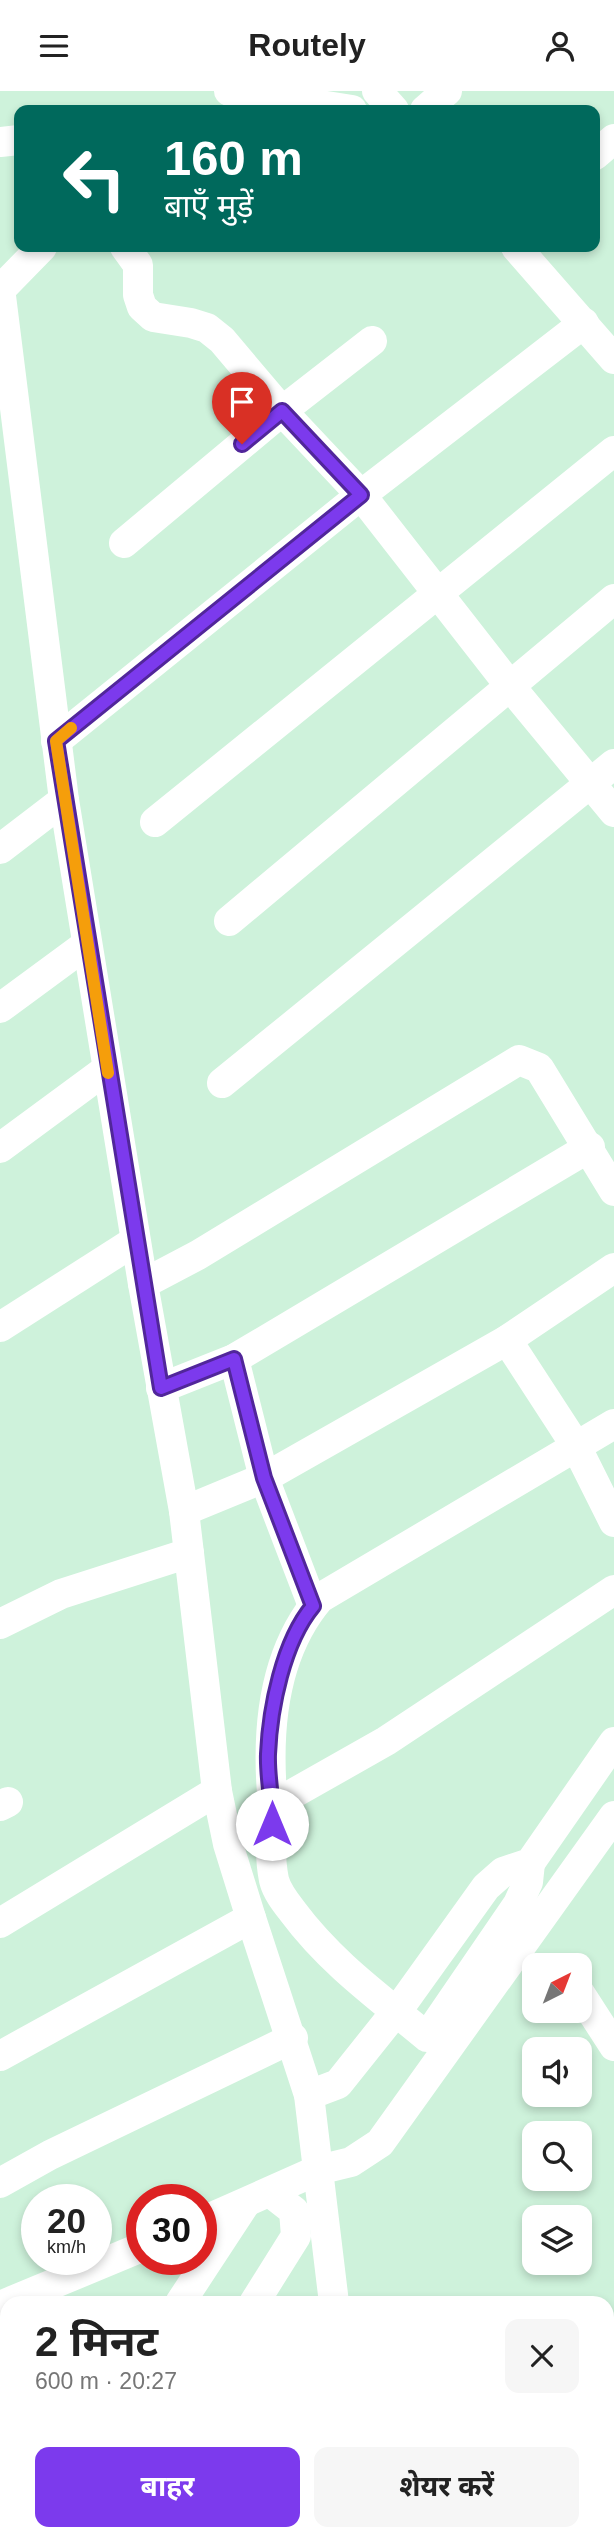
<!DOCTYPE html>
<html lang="hi">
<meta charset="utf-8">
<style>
:root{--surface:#fff;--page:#f6f6f6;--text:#222;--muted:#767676;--accent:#7c3aed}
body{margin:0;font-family:Arial,"Noto Sans Devanagari",sans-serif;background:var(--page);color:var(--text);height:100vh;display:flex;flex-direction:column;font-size:26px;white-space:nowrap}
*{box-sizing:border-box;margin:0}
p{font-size:23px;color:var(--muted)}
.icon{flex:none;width:38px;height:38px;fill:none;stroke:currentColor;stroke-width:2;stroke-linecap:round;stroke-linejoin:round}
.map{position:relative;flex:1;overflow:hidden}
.side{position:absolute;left:0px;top:2205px;width:614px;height:245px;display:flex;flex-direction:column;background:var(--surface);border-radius:21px 21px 0 0;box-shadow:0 4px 10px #0003}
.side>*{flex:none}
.banner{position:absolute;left:14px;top:14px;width:586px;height:147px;border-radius:14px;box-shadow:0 4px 10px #0003;background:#00695c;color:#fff;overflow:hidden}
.needle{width:46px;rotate:42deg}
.buttons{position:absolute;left:522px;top:1862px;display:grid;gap:14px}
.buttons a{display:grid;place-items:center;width:70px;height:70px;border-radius:14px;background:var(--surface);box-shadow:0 4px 10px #0003;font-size:35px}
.speed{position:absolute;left:21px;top:2093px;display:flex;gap:14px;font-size:35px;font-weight:700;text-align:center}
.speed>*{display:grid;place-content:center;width:91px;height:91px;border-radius:50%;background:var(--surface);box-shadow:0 4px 10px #0003;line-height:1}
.speed small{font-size:18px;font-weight:400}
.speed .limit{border:10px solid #d22;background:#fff;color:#111}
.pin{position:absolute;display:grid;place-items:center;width:60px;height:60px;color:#fff;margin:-72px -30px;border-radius:50% 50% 50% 0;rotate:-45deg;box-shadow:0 0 7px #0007}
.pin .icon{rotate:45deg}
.me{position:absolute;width:77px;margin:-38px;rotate:0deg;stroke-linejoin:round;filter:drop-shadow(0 0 5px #0008)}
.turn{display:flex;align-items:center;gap:24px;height:147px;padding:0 35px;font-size:32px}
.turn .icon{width:91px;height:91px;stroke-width:2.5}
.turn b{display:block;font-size:49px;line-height:60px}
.round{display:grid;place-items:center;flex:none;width:74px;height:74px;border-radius:14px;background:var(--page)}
.head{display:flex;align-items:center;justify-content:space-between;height:119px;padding:0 35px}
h1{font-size:42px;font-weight:700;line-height:52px}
.cta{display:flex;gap:14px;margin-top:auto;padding:14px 35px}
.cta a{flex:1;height:80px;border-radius:14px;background:var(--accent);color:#fff;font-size:28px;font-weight:700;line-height:80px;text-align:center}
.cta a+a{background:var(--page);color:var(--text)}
header{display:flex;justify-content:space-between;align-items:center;height:91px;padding:0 35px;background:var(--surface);font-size:32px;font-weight:700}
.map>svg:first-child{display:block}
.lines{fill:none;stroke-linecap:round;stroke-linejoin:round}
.minor{stroke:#fff;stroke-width:30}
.route-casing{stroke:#51269a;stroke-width:18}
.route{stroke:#7c3aed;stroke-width:12}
.slow{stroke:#f59e0b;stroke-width:12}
</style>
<header><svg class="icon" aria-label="menu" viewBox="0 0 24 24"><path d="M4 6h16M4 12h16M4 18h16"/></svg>Routely<svg class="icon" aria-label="person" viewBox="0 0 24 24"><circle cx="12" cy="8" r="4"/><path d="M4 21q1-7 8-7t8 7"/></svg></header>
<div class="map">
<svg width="614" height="2450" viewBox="0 0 614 2450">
<rect width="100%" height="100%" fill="#cef2db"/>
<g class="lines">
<g class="minor">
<polyline points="229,0 352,19"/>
<polyline points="377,0 394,19"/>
<polyline points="425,19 447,0"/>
<polyline points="0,51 19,49"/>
<polyline points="595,64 614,48"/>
<polyline points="125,156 138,174 138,204 142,216 153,226 191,232 207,237 222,249 282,320 361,404 510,595 614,721"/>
<polyline points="516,156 614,268"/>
<polyline points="0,197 64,709 143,1193 184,1420 217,1700 228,1753 251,1827 309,2004 334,2212"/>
<polyline points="1,198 42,156"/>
<polyline points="124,452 282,320 372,250"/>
<polyline points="56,650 361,404 584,232"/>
<polyline points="155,731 614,360"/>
<polyline points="0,758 64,709"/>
<polyline points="229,830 614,508"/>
<polyline points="0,917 87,853"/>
<polyline points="222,992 614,673"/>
<polyline points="0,1057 107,978"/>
<polyline points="143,1193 198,1164 519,969 539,977 614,1100"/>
<polyline points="0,1236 135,1150"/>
<polyline points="507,1249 576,1355 614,1431"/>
<polyline points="234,1268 264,1387 313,1515"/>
<polyline points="161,1297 234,1268 590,1056"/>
<polyline points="184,1420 264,1387 507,1249 614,1177"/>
<polyline points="0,1533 61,1503 189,1462"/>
<path d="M 273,1714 C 266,1643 272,1563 320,1507 L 614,1333"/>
<polyline points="0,1715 8,1711"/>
<path d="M 530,1772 L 528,1791 L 518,1813 L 427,1946 C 379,1906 331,1872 293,1821 C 286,1812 277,1801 274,1789 C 269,1764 271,1739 273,1714 L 386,1650 L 614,1499"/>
<polyline points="0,1832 217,1700"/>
<polyline points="579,1901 614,1955"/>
<polyline points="0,1965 251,1827"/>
<polyline points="309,2004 338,1993 405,1909 486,1796 503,1781 530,1772 614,1651"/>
<polyline points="0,2092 50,2064 293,1947"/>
<polyline points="201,2131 318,2079 351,2071 380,2052 614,1725"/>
<polyline points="7,2212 142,2156"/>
<polyline points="180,2212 245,2113"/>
<polyline points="254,2212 296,2145 294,2120 271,2102"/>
<polyline points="607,2251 614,2249"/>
<polyline points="607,2290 614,2288"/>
<polyline points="0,2406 7,2403"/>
<polyline points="2,2450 19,2443"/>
</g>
</g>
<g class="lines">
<g class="route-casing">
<path id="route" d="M 242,353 L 282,320 L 361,404 L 56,650 L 161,1297 L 234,1268 L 264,1387 L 313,1515 C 283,1551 270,1617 268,1663 C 267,1686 273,1709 272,1733"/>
</g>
<use href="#route" class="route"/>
<polyline class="slow" points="71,637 56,650 108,982"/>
</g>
</svg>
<div class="buttons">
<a><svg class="needle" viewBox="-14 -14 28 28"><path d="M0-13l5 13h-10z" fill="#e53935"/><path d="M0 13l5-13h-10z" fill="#767676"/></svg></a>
<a><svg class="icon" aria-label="sound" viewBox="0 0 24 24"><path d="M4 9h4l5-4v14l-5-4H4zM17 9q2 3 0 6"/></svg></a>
<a><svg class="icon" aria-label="search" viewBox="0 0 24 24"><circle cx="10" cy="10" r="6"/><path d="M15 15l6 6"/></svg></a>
<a><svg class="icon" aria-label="layers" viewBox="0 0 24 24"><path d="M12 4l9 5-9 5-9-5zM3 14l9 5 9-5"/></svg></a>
</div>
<div class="speed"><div>20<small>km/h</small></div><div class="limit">30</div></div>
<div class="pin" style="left:242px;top:353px;background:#d93025"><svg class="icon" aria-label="arrive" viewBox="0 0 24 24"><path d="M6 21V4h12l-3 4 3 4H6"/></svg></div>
<svg class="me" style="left:272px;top:1733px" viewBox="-20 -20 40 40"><circle r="19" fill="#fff"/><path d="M0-13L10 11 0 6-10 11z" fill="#7c3aed"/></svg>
<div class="banner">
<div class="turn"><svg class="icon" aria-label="left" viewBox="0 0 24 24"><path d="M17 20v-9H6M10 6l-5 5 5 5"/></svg><div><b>160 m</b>बाएँ मुड़ें</div></div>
</div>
<section class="side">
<div class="head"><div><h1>2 मिनट</h1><p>600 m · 20:27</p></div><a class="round"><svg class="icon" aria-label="close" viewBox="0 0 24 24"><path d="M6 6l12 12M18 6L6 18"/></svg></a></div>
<div class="cta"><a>बाहर</a><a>शेयर करें</a></div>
</section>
</div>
